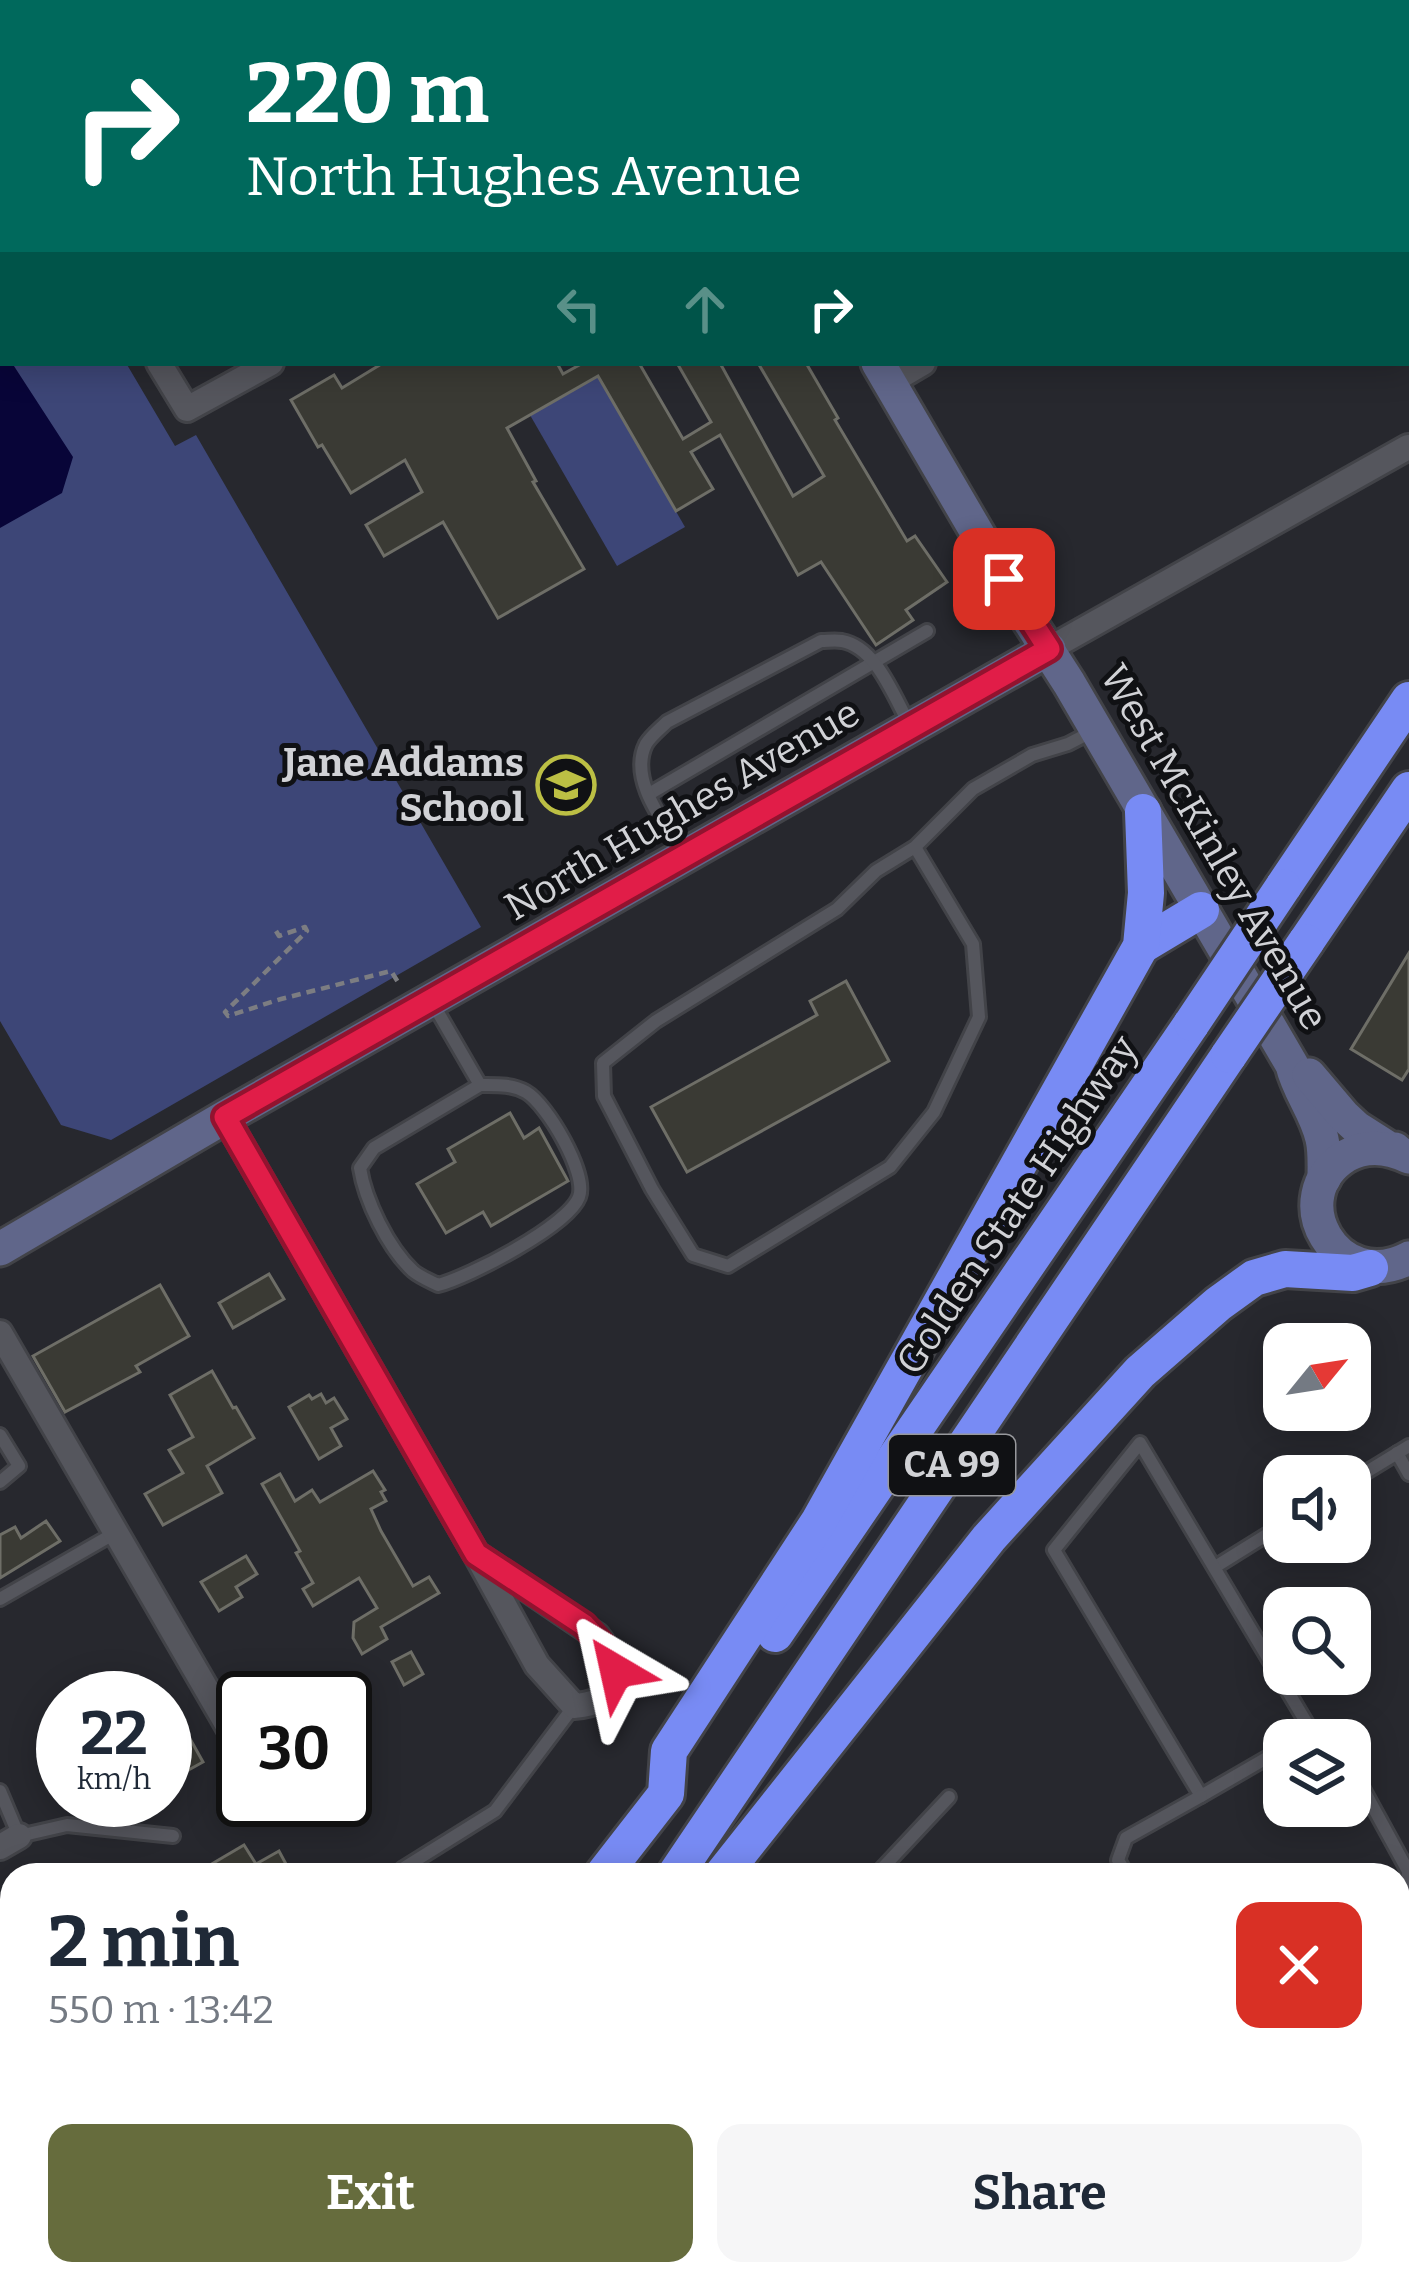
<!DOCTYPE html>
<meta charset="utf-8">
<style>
:root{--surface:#fff;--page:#f6f6f7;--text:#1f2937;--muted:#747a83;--accent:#666c3d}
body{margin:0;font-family:Bitter,serif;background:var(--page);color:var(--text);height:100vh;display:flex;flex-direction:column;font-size:45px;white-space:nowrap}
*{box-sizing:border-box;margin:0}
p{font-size:39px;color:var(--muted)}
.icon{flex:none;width:66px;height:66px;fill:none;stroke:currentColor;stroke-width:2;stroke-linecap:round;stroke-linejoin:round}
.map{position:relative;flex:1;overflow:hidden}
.drawer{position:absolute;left:0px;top:1863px;width:1410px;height:423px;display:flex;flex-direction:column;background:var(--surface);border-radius:36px 36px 0 0;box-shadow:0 6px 30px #0003}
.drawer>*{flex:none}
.banner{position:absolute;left:0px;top:0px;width:1410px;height:366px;box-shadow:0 6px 30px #0003;background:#00695c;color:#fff;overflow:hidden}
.needle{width:78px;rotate:60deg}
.controls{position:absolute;left:1263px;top:1323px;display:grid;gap:24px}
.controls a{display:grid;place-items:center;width:108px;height:108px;border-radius:24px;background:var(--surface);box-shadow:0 6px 30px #0003;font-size:60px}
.speed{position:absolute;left:36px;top:1671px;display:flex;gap:24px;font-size:60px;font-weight:700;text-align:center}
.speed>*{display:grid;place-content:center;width:156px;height:156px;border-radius:50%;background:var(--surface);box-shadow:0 6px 30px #0003;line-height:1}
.speed small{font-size:30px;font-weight:400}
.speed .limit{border:6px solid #111;border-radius:18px;background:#fff;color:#111}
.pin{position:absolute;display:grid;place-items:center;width:102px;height:102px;color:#fff;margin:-51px;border-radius:24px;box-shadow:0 6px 18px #0006}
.me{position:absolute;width:132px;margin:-66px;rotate:324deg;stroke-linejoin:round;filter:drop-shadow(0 0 9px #0008)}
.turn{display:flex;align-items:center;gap:42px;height:252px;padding:0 48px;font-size:54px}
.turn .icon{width:156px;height:156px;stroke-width:2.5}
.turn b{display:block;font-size:84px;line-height:102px}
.lanes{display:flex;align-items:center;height:114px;padding:0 48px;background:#0003;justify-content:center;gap:60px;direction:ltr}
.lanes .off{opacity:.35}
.round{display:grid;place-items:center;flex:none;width:126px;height:126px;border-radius:24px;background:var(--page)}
.summary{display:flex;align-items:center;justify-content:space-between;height:204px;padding:0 48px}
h1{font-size:72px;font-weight:700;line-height:90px}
.primary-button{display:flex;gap:24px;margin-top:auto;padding:24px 48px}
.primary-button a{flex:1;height:138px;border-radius:24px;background:var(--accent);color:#fff;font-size:48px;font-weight:700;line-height:138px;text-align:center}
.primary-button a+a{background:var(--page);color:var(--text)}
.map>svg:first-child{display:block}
.green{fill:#3d4677}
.water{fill:#080538}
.building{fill:#3a3a34;stroke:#6e6e67;stroke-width:3}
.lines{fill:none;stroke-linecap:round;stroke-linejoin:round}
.lane-casing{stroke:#424348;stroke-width:18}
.street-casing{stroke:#424348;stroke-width:30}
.secondary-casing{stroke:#424348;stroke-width:39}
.highway-casing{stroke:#424348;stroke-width:42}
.path{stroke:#7c7d82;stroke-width:4.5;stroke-dasharray:9 6;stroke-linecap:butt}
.lane{stroke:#55565d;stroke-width:12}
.street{stroke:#55565d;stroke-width:24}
.secondary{stroke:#60668a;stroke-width:33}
.highway{stroke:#788bf4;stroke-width:36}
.highway-bridge-casing{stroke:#424348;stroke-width:42;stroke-linecap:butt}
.highway-bridge{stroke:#788bf4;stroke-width:36}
.route-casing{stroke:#92132f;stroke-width:30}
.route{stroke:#e11d48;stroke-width:21}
.labels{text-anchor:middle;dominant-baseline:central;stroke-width:10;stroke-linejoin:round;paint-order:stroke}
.shield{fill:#101114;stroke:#97989c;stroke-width:3}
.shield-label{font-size:36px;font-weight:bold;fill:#d1d2d6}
.poi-label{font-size:39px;font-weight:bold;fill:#d1d2d6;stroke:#101114;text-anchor:end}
.street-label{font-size:39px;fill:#d1d2d6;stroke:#101114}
</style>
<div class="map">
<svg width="1409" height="2285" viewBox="0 0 1409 2285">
<rect width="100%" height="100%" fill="#27282e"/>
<g class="green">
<polygon points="0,147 3,152 3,363 126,363 175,446 196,435 481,927 111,1140 61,1125 0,1021"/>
<polygon points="598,376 685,527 617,566 530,415"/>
</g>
<polygon class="water" points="0,344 3,349 3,363 12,363 73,457 62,493 0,528"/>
<g class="building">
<polygon points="383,363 557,363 563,374 583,363 639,363 683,439 711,422 677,363 720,363 793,496 824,476 758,363 806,363 838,418 835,420 907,541 915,536 947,582 906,610 913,620 876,645 821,562 798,575 720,435 691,452 713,489 676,511 598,376 507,428 536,481 533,482 584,569 498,618 443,522 384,556 366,525 422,492 405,460 351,493 322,445 318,447 291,400 334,375 342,388"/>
<polygon points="1409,953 1409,1069 1402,1080 1351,1049"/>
<polygon points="846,981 889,1061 687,1172 651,1107 817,1015 810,1001"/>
<polygon points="510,1113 524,1138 539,1128 568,1181 491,1226 483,1212 446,1233 417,1184 455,1162 448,1149"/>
<polygon points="269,1274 284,1299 233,1328 219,1303"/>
<polygon points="160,1285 189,1336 136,1366 140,1372 65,1412 33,1356"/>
<polygon points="212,1371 233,1408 236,1407 254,1438 207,1466 222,1493 163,1525 145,1494 183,1473 169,1450 193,1437 170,1395"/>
<polygon points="321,1394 326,1403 334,1398 347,1419 331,1428 341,1446 319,1459 289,1407 309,1395 312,1399"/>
<polygon points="373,1471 385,1490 381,1492 386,1501 371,1509 381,1531 413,1586 429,1577 439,1593 381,1627 387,1639 362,1654 353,1638 354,1622 377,1608 359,1578 313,1606 303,1589 313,1583 296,1553 300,1551 262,1484 280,1474 295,1501 312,1490 320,1502"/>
<polygon points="46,1521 60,1541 0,1578 0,1535 15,1527 21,1538"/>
<polygon points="246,1556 257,1574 236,1587 242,1597 219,1611 201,1582"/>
<polygon points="411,1652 423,1674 404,1685 392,1662"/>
<polygon points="165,1694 203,1762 165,1783"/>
<polygon points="244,1845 256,1864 279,1851 287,1866 270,1875 193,1875"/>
</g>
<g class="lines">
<g class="lane-casing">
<g id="lane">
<polyline points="649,794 927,631"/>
<polyline points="915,847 973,944 979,1017 934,1112 890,1167 728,1266 693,1255 652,1189 604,1096 603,1063 656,1021 837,909 876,871 915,847 973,789 1032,755 1068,744 1095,730"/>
<path d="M 683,854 C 665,824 628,780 646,744 C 651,736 660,729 667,722 L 821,641 C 828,641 835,640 842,641 C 877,647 895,700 911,727"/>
<path d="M 432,1002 L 480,1085 C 496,1085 512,1084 526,1092 C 547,1104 588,1174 579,1197 C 568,1226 469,1277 438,1285 C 430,1281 420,1277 413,1271 C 388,1248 365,1200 360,1168 L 374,1148 L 480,1085"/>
<polyline points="0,1435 19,1466 0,1482"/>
<polyline points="1397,1453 1409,1474"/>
<polyline points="1350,1482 1409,1446"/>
<polyline points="1215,1567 1284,1524"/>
<polyline points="0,1599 115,1533"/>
<polyline points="1284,1748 1201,1796 1054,1550 1140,1443 1312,1732 1322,1740"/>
<polyline points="1350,1765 1408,1871 1408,1883 1398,1892"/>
<polyline points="0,1791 19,1836 67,1825 173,1836"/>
<polyline points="402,1869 495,1811 574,1706"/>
<polyline points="876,1875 949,1797"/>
<polyline points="1127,1875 1118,1860 1126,1838 1201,1796"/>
<polyline points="0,2138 12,2158"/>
<polyline points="1398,2205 1409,2198"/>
<polyline points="724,2274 730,2285"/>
<polyline points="1226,2274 1232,2285"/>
<polyline points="1309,2274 1316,2285"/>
<polyline points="599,2285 613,2274"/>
<polyline points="1133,2285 1152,2274"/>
</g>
</g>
<g class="street-casing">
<g id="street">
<polyline points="306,0 308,3"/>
<polyline points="905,3 910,0"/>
<polyline points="1407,86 1409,85"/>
<polyline points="0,103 3,108"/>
<polyline points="159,363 187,409 271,363"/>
<polyline points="889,383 923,363"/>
<polyline points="1049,649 1408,447"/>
<path d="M 225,1117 L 476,1554 L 537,1665 L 574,1706 C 623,1703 622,1668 597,1636 L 476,1554"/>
<polyline points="0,1333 243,1752"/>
<polyline points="271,1800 277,1811"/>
<polyline points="0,1847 19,1836"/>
<polyline points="895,2274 902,2285"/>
<polyline points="49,2285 67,2274"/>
</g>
</g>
<g class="secondary-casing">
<g id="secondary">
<polyline points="664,0 666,3"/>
<path d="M 878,363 L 1024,613 L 1069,683 L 1292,1065 C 1298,1091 1316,1112 1322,1139 C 1325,1152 1324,1166 1324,1179"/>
<polyline points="1309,1075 1343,1115 1357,1128 1390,1149 1395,1149"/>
<path d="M 1409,1157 C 1388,1147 1367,1144 1346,1156 C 1280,1197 1337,1296 1409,1258"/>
<polyline points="0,1249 225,1117 1049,649"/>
</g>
</g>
<g class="highway-casing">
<g id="highway">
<polyline points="1283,887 1409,700"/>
<polyline points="1306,942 1409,790"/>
<polyline points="1141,946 1201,910"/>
<polyline points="775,1634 1192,1023"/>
<polyline points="603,1875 666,1794 669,1751 819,1521 1141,946 1146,893 1143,812"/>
<polyline points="675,1875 1229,1055"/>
<polyline points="722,1875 989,1538 1140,1372 1218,1304 1254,1278 1285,1269 1353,1273 1370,1268"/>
<polyline points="307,2285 314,2274"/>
<polyline points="398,2285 406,2274"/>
</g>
</g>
<polyline class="path" points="276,931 279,936 305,927 307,931 225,1012 228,1016 281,999 391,971 398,982"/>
<use href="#lane" class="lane"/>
<use href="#street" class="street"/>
<use href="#secondary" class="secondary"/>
<use href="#highway" class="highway"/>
<g class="highway-bridge-casing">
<g id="highway-bridge">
<polyline points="1192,1023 1283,887"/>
<polyline points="1229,1055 1306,942"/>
</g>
</g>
<use href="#highway-bridge" class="highway-bridge"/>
</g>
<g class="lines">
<g class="route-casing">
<polyline id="route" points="616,1671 611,1655 584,1625 476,1554 225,1117 1049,649 1004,579"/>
</g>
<use href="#route" class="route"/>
</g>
<defs>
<g id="school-ring" transform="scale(3)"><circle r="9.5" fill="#101114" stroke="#bcbf44" stroke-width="1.5"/><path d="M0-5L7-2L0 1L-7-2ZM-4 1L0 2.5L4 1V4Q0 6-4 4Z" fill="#bcbf44"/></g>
</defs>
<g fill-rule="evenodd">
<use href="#school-ring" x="566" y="785"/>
</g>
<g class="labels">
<rect class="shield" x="889" y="1435" width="126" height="60" rx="9"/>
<g class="shield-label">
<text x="952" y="1465">CA 99</text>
</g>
<g class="poi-label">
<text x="524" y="763">Jane Addams<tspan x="524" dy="45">School</tspan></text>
</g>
<g class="street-label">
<text transform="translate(682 810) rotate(-30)">North Hughes Avenue</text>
<text transform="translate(1214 847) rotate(60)">West McKinley Avenue</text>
<text transform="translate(1017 1205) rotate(-56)">Golden State Highway</text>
</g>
</g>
</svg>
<div class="controls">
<a><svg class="needle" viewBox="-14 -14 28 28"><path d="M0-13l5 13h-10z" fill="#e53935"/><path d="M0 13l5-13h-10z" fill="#747a83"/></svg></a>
<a><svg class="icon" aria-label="sound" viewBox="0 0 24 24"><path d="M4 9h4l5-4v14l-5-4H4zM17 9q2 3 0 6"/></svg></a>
<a><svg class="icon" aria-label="search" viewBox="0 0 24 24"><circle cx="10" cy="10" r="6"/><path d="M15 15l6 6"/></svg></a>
<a><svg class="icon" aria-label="layers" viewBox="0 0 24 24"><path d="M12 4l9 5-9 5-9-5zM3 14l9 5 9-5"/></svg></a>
</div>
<div class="speed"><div>22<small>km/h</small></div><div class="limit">30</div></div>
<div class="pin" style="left:1004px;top:579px;background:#d93025"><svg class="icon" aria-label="arrive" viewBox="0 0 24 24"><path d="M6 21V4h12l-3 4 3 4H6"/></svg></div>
<svg class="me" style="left:616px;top:1671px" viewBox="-20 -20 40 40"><path d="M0-17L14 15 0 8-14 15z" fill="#e11d48" stroke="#fff" stroke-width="4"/></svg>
<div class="banner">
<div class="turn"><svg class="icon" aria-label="right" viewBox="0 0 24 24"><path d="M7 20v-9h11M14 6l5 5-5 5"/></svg><div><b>220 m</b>North Hughes Avenue</div></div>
<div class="lanes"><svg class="icon off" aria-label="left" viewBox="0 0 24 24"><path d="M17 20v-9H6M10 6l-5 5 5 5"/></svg><svg class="icon off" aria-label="ahead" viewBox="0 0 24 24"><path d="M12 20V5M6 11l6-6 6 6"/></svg><svg class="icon" aria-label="right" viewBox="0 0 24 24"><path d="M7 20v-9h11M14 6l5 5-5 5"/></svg></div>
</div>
<section class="drawer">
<div class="summary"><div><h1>2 min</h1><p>550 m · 13:42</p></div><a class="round" style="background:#d93025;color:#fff"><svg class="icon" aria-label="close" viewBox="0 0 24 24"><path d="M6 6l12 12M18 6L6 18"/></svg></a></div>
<div class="primary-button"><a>Exit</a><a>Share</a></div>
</section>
</div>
